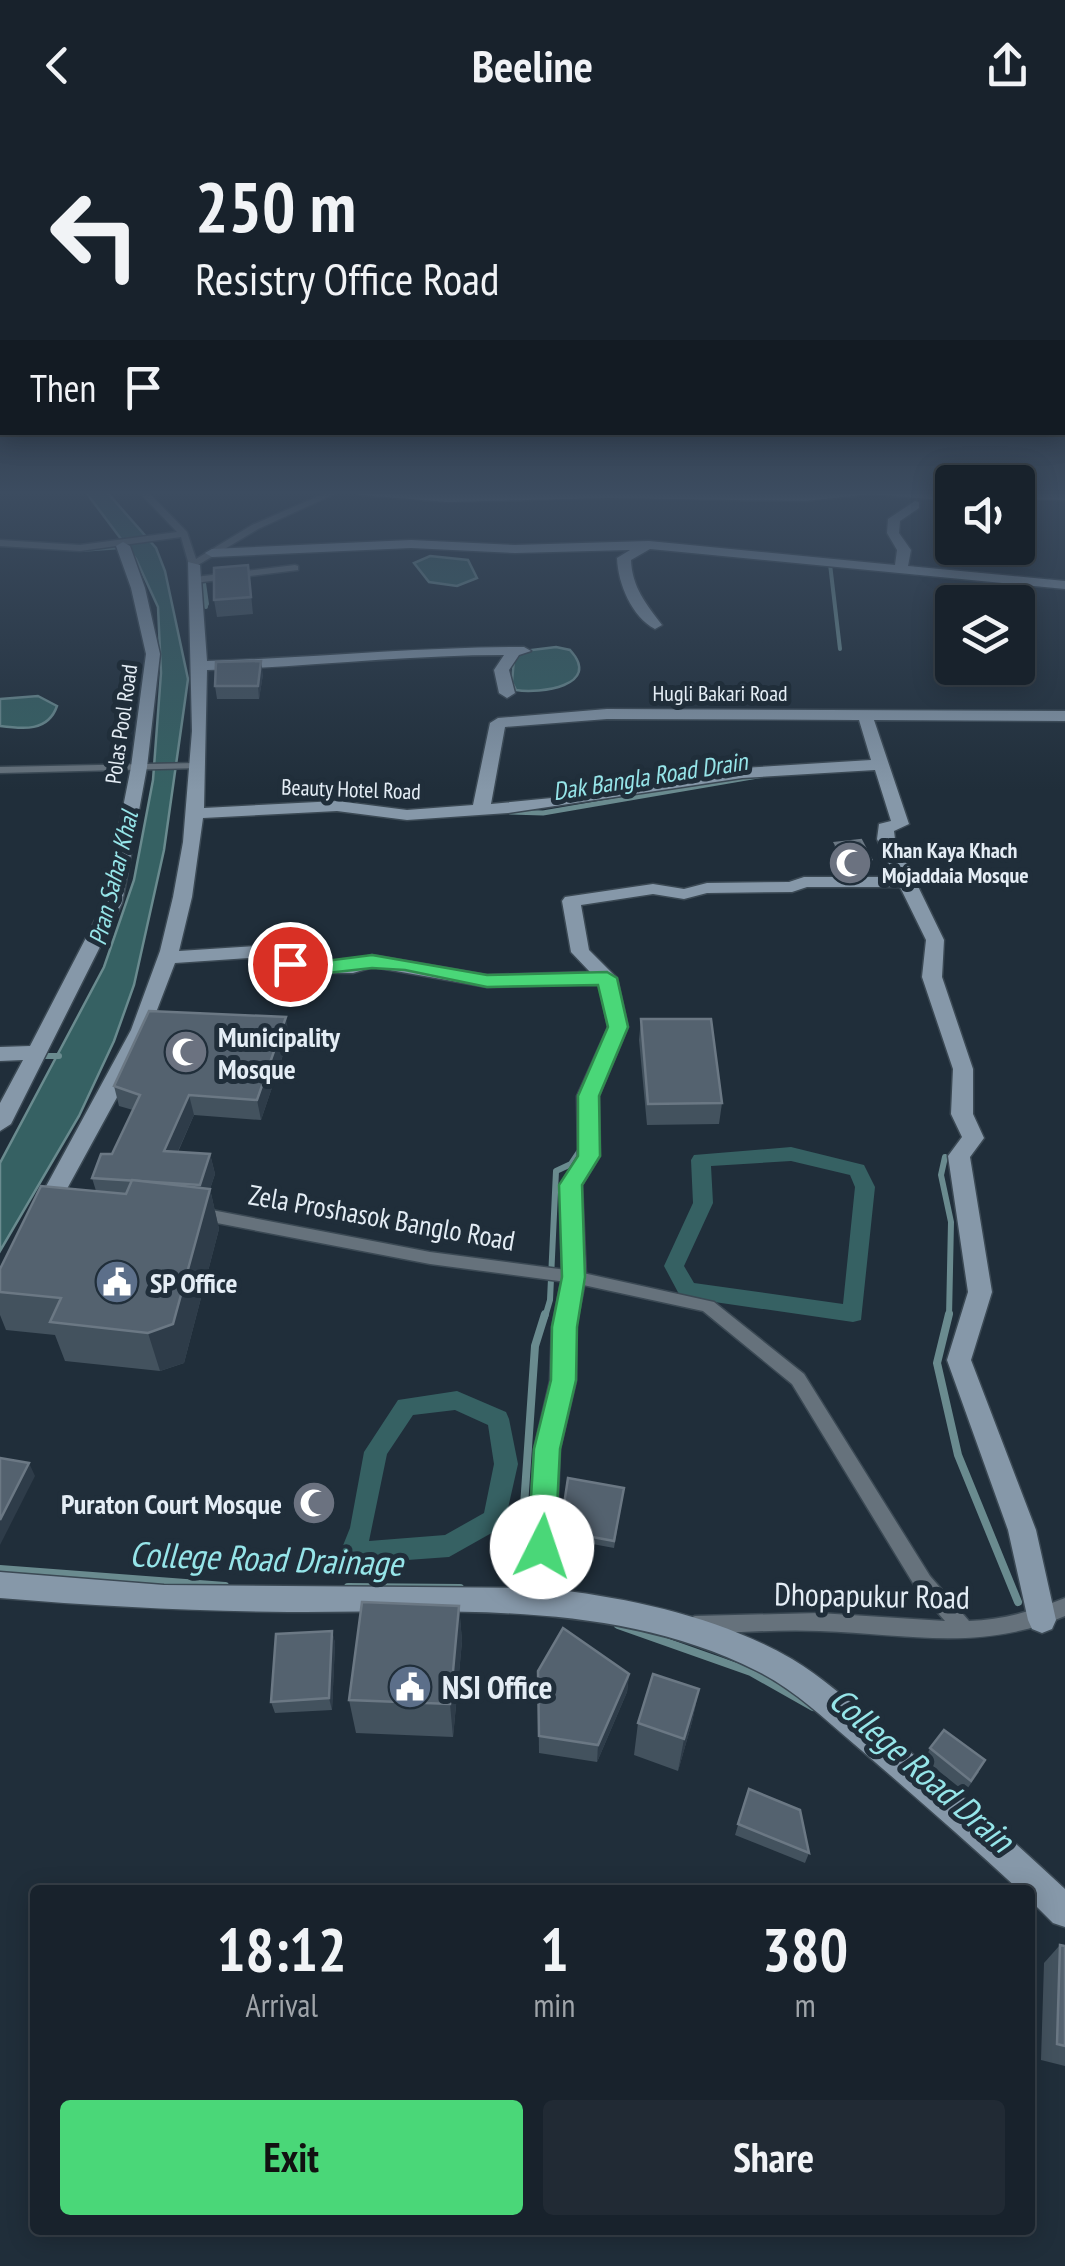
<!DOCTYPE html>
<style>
:root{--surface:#18222c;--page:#212a34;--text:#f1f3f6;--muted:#9fa4a9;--line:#363f48;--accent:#4ad778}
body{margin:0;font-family:"PT Sans Narrow",sans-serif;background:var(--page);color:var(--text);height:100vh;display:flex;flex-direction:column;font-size:38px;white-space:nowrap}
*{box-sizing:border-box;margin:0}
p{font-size:32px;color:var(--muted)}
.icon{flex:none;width:55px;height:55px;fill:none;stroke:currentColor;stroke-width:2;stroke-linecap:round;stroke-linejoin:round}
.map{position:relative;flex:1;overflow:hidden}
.side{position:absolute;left:30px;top:1755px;width:1005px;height:350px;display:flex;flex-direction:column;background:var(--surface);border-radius:10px;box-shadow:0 5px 25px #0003,0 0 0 2px var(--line)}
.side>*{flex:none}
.hud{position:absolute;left:0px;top:0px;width:1065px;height:305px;box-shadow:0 5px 25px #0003,0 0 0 2px var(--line);background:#18222c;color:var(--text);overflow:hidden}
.tools{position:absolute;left:935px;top:335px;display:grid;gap:20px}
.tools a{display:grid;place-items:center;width:100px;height:100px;border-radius:10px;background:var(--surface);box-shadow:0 5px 25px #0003,0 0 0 2px var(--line);font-size:50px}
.pin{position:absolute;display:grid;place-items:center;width:85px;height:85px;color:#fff;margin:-42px;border:5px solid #fff;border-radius:50%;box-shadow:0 2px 10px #0007}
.me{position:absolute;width:110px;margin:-55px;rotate:4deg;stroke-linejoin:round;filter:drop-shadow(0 0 8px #0008)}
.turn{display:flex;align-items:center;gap:35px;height:210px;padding:0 30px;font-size:45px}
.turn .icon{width:130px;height:130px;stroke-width:2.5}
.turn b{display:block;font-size:70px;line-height:85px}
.then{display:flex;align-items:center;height:95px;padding:0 30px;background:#0003;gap:20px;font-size:38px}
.eta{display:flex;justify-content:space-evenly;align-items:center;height:170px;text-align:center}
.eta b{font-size:60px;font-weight:700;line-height:70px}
.action{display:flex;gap:20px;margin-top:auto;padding:20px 30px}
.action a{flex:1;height:115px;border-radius:10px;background:var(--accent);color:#111;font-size:40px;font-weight:700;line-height:115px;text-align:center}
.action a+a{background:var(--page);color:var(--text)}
header{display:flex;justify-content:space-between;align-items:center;height:130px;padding:0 30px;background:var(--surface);font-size:45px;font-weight:700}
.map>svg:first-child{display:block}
.water{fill:#366163;stroke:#6a8b8f;stroke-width:2.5}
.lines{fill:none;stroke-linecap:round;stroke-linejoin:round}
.stream-far3{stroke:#6a8b8f;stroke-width:4}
.stream-far2{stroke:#6a8b8f;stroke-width:5}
.stream-far1{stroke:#6a8b8f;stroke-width:6}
.stream{stroke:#6a8b8f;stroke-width:8}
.canal{fill:#366163;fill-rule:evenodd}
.street-casing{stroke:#3b4954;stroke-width:3}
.secondary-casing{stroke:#3b4954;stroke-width:3}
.street{fill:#66727c;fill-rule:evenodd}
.secondary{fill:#8698a9;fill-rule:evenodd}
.wall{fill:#43525e}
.shaded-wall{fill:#2e3c49}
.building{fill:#54626f;stroke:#6b7884;stroke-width:2.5}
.route{fill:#4ad778;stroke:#308c4e;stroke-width:2.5}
.labels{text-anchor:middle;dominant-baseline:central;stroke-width:10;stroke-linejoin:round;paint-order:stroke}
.far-street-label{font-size:22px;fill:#e4edf5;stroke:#202e3a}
.far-poi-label{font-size:22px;font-weight:bold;fill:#e4edf5;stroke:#202e3a;text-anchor:start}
.far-water-label{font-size:25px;font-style:italic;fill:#96e5e9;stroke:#202e3a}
.poi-label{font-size:28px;font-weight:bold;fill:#e4edf5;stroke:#202e3a;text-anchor:start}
.street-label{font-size:28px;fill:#e4edf5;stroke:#202e3a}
.near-street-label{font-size:32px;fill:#e4edf5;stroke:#202e3a}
.near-poi-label{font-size:32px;font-weight:bold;fill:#e4edf5;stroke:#202e3a;text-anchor:start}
.near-water-label{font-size:35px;font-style:italic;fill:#96e5e9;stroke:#202e3a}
</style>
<header><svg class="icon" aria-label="back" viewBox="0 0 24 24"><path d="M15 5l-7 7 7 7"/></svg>Beeline<svg class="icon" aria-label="share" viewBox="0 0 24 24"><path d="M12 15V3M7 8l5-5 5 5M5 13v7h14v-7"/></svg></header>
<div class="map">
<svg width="1065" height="2136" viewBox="0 0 1065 2136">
<rect width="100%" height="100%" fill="#202e3a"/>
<g class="water">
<polygon points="85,361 106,361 156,418 165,441 188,549 184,578 164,720 134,855 114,911 79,986 0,1121 0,1033 104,837 134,750 153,650 161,543 158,477 136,429"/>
<polygon points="430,426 468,430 477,448 457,456 429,452 414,433"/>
<path d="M 556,517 L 570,520 C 603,556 539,564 516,560 L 512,552 L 514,529 L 524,521 Z"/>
<path d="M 38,566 L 57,576 C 48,602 23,599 0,596 L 0,569 Z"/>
</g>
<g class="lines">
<g class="stream-far3">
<polyline points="81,420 123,417"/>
<polyline points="830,434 840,519"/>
<polyline points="206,477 204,453 207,474"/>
</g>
<polyline class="stream-far2" points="510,682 543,683 764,645"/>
<g class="stream-far1">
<polyline points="41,926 59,926"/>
<polyline points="945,1027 941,1045 951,1092 949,1187"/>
<polyline points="545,1187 550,1170 556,1041 571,1034 581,1019"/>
</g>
<g class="stream">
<polyline points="949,1184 937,1233 958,1325 1018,1472"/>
<polyline points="0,1439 225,1456"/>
<polyline points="507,1444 524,1376 535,1216 545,1184"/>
<polyline points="348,1457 460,1458"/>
<polyline points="618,1495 751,1542 813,1577"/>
</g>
<g class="canal">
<path d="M 791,1017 L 864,1035 L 875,1057 L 861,1190 L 853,1192 L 687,1168 L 680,1166 L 664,1136 L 693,1073 L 691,1030 L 694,1025 ZM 791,1031 L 850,1045 L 855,1057 L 843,1174 L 694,1153 L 684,1136 L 713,1073 L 711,1036 Z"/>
<path d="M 457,1261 L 506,1282 L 509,1289 L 518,1334 L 504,1396 L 449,1427 L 352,1434 L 343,1431 L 340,1423 L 350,1398 L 364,1322 L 398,1270 ZM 455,1280 L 488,1295 L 494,1334 L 484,1383 L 445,1405 L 369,1411 L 387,1324 L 413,1285 Z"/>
</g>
<g class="street-casing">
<g id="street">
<polygon points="138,361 147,361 187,402 196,429 252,395 330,361 341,361 258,399 193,438 189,435 181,407 80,421 0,416 0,410 80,415 177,402"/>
<polygon points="295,435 298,436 298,440 195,453 190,450 195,447"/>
<polygon points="196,633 201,636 200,638 0,643 0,637"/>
<path d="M 196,1077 L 430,1122 L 574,1141 L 714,1172 L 804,1244 L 930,1446 L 969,1491 C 1003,1490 1033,1481 1065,1468 L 1065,1486 C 981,1522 907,1504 820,1501 C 778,1499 736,1503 695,1504 L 688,1501 L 685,1495 L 688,1489 L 695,1486 L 819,1483 L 945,1491 L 916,1458 L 792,1254 L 703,1181 L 574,1153 L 430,1134 L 196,1089 L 188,1083 Z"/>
</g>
</g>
<g class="secondary-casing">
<g id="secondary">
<polygon points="354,361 447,364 922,361 952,363 952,371 872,364 805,371 607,368 447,372 360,365"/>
<polygon points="1018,361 1065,361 1065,370 1018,369"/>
<path d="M 915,371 L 919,372 L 919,378 L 900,391 L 899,403 L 911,420 L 908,436 L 1065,451 L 1065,459 L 650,419 L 631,430 C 632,457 646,474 662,495 L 655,499 C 632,487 618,454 617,428 L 630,420 L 515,423 L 411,418 L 212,427 L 205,423 L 212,419 L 411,410 L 515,415 L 649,411 L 895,435 L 897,420 L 887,403 L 888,389 Z"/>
<polygon points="123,412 130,416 145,458 160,524 147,637 122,773 11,994 0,1001 0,973 23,930 0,931 0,917 30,916 104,773 131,637 146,524 131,458 116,416"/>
<path d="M 188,432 L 200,435 L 207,531 C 313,528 418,517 524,517 L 531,521 L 519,525 L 509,540 L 515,563 L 507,568 L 499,563 L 494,540 L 504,525 C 405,525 307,537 207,540 L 204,678 L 337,671 L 407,680 L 473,675 L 490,593 L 498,588 L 607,579 L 1065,581 L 1065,591 L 874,590 L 909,694 L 894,701 L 895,709 L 944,810 L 942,847 L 973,939 L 973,984 L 984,1008 L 970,1027 L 992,1162 L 971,1230 L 1036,1400 L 1056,1490 L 1052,1499 L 1042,1503 L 1032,1499 L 1028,1490 L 1008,1400 L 947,1230 L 968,1162 L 948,1026 L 962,1007 L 951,984 L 953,939 L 922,847 L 926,810 L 900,757 L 807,757 L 792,762 L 707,763 L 684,769 L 653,764 L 581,775 L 589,820 L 617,848 L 628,897 L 599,966 L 600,1026 L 582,1055 L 586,1147 L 576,1197 L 576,1251 L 560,1319 L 556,1417 L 560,1460 C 639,1470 723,1489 792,1529 C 822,1547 849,1571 876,1594 C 941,1647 1004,1702 1065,1759 L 1065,1797 L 1053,1793 L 1030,1770 L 1030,1760 L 1019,1760 C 965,1710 910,1662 854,1614 C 823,1588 794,1559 757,1541 C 612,1468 445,1483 288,1482 C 191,1481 96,1476 0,1468 L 0,1442 L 164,1455 L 532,1458 L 528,1417 L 534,1319 L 550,1251 L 552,1197 L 562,1147 L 560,1055 L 578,1026 L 577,966 L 608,897 L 599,854 L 487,857 L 373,837 L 353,843 L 274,842 L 267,840 L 264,827 L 175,833 L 139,927 L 50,1090 L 42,1092 L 31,1084 L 131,900 L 160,821 L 173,767 L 183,712 L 192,601 ZM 607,589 L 859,590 L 871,630 L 742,638 L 562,667 L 491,674 L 505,597 ZM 875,640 L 891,691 L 879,694 L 877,709 L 895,747 L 804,747 L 789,752 L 707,753 L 684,759 L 653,754 L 565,767 L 562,771 L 571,822 L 590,842 L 487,845 L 372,825 L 352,831 L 283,830 L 280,817 L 273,815 L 179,821 L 192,767 L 203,688 L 337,681 L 407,690 L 508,683 L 742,648 Z"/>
</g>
</g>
<use href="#street" class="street"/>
<use href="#secondary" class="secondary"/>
</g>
<g class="wall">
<polygon points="248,435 253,484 217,487 214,470"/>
<polygon points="263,544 259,569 217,569 215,556"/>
<polygon points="835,713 871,729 868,743 841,743 833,726"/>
<polygon points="641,889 722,973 719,994 647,995 639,910"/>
<polygon points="289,907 261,990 194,985 178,1022 210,1024 215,1044 210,1059 219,1099 184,1233 160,1241 65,1231 55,1205 6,1200 0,1185 0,1139 96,1061 92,1048 112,1024 133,980 119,976 114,956"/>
<polygon points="623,1364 614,1418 560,1408 560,1401"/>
<polygon points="459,1476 462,1511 453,1607 356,1603 349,1570"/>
<polygon points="332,1501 335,1513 332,1580 275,1583 271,1572"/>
<polygon points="538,1541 629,1544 627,1562 597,1632 539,1623"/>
<polygon points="699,1559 692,1592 678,1641 634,1625 638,1593"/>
<polygon points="930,1618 979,1642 965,1662 925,1630"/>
<polygon points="749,1659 809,1723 805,1733 735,1705"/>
<polygon points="1060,1815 1065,1816 1065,1936 1041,1930 1044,1833"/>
</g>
<g class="shaded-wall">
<polygon points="261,531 263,544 259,569 258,556"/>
<polygon points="286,887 289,907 261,990 257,970"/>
<polygon points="189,965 194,985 169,1041 164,1021"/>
<polygon points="210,1024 215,1044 210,1059 219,1099 184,1233 160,1241 148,1203 205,1074 200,1055"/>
<polygon points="29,1333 35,1346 0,1415 0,1390"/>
<polygon points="459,1476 462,1511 453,1607 450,1574"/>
<polygon points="332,1501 335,1513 332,1580 329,1568"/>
<polygon points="629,1544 627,1562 597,1632 598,1615"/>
<polygon points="699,1559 692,1592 678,1641 684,1609"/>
</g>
<g class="building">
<polygon points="248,435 251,467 214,470 214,438"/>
<polygon points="261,531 258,556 215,556 216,532"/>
<polygon points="861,710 871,729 844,729 835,713"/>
<polygon points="149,881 286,887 257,970 189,965 164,1021 210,1024 200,1055 92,1048 101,1024 112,1024 140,965 114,956"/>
<polygon points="641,889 711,889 722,973 648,974"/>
<polygon points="132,1050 210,1059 173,1194 148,1203 50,1192 61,1168 0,1162 0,1139 41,1056 126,1064"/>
<polygon points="0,1328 29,1333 0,1390"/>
<polygon points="568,1348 624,1358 614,1411 560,1401"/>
<polygon points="362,1472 459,1476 450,1574 349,1570"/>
<polygon points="563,1498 629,1544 598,1615 539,1606 538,1541"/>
<polygon points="332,1501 329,1568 271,1572 276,1504"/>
<polygon points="653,1544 699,1559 684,1609 638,1593"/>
<polygon points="944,1600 985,1630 971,1651 930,1618"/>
<polygon points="749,1659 800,1680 809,1723 738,1694"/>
<polygon points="1060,1815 1065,1816 1065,1916 1057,1914"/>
</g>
<linearGradient id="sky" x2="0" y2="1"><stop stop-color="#121920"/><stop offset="0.55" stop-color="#3c4c60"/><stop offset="1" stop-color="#3c4c60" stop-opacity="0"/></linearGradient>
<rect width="1065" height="660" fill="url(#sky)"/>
<polygon class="route" points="372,825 487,845 607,842 617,848 628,897 599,966 600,1026 582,1055 585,1147 577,1197 576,1250 560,1319 555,1417 551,1426 542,1430 532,1426 528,1417 534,1319 551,1250 552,1197 562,1147 559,1055 578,1026 578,966 608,897 598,855 487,857 405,840 372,838 318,844 281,834 290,828 318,832"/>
<defs>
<g id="mosque-disc" transform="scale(2.25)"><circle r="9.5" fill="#6b7280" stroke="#202e3a"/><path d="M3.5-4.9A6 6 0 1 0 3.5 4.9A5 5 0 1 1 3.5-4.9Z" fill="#fff"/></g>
<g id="civic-disc" transform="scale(2.25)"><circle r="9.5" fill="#5c6f8a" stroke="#202e3a"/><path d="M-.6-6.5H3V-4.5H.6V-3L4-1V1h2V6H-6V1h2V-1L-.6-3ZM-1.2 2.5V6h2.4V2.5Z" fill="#fff"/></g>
</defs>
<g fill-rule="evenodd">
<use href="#mosque-disc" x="850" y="733"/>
<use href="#mosque-disc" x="186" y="922"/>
<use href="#civic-disc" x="117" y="1152"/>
<use href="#mosque-disc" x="314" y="1373"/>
<use href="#civic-disc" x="410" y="1557"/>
</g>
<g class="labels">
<g class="far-street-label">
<text x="720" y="563">Hugli Bakari Road</text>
<text transform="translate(121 594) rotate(-82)">Polas Pool Road</text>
<text transform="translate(351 659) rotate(2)">Beauty Hotel Road</text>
</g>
<g class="far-poi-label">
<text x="882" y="720">Khan Kaya Khach<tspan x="882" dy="25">Mojaddaia Mosque</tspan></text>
</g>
<g class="far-water-label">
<text transform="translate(650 646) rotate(-9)">Dak Bangla Road Drain</text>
<text transform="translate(113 748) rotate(-76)">Pran Sahar Khal</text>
</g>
<g class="poi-label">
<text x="218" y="906">Municipality<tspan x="218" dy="32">Mosque</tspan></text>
<text x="150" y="1152">SP Office</text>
<text x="282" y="1373" text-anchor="end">Puraton Court Mosque</text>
</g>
<g class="street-label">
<text transform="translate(382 1087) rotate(10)">Zela Proshasok Banglo Road</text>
</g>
<g class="near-street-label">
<text transform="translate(872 1465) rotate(1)">Dhopapukur Road</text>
</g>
<g class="near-poi-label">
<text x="442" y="1557">NSI Office</text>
</g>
<g class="near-water-label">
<text transform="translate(266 1428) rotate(2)">College Road Drainage</text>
<text transform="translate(922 1639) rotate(41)">College Road Drain</text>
</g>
</g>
</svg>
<div class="tools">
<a><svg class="icon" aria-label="sound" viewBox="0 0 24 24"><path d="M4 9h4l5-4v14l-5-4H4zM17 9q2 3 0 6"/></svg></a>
<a><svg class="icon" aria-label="layers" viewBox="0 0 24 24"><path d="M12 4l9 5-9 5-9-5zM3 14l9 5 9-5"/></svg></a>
</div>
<div class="pin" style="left:290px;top:834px;background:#d93025"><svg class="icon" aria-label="arrive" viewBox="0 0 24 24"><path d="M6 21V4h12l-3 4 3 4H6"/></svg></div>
<svg class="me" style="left:542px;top:1417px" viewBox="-20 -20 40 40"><circle r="19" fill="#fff"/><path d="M0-13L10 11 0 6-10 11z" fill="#4ad778"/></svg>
<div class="hud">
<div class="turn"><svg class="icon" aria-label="left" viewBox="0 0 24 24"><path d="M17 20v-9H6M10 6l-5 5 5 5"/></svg><div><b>250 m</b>Resistry Office Road</div></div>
<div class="then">Then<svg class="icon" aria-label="arrive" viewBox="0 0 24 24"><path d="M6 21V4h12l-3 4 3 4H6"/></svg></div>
</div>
<section class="side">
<div class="eta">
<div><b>18:12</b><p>Arrival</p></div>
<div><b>1</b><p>min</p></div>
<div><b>380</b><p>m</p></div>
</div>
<div class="action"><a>Exit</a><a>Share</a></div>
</section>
</div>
